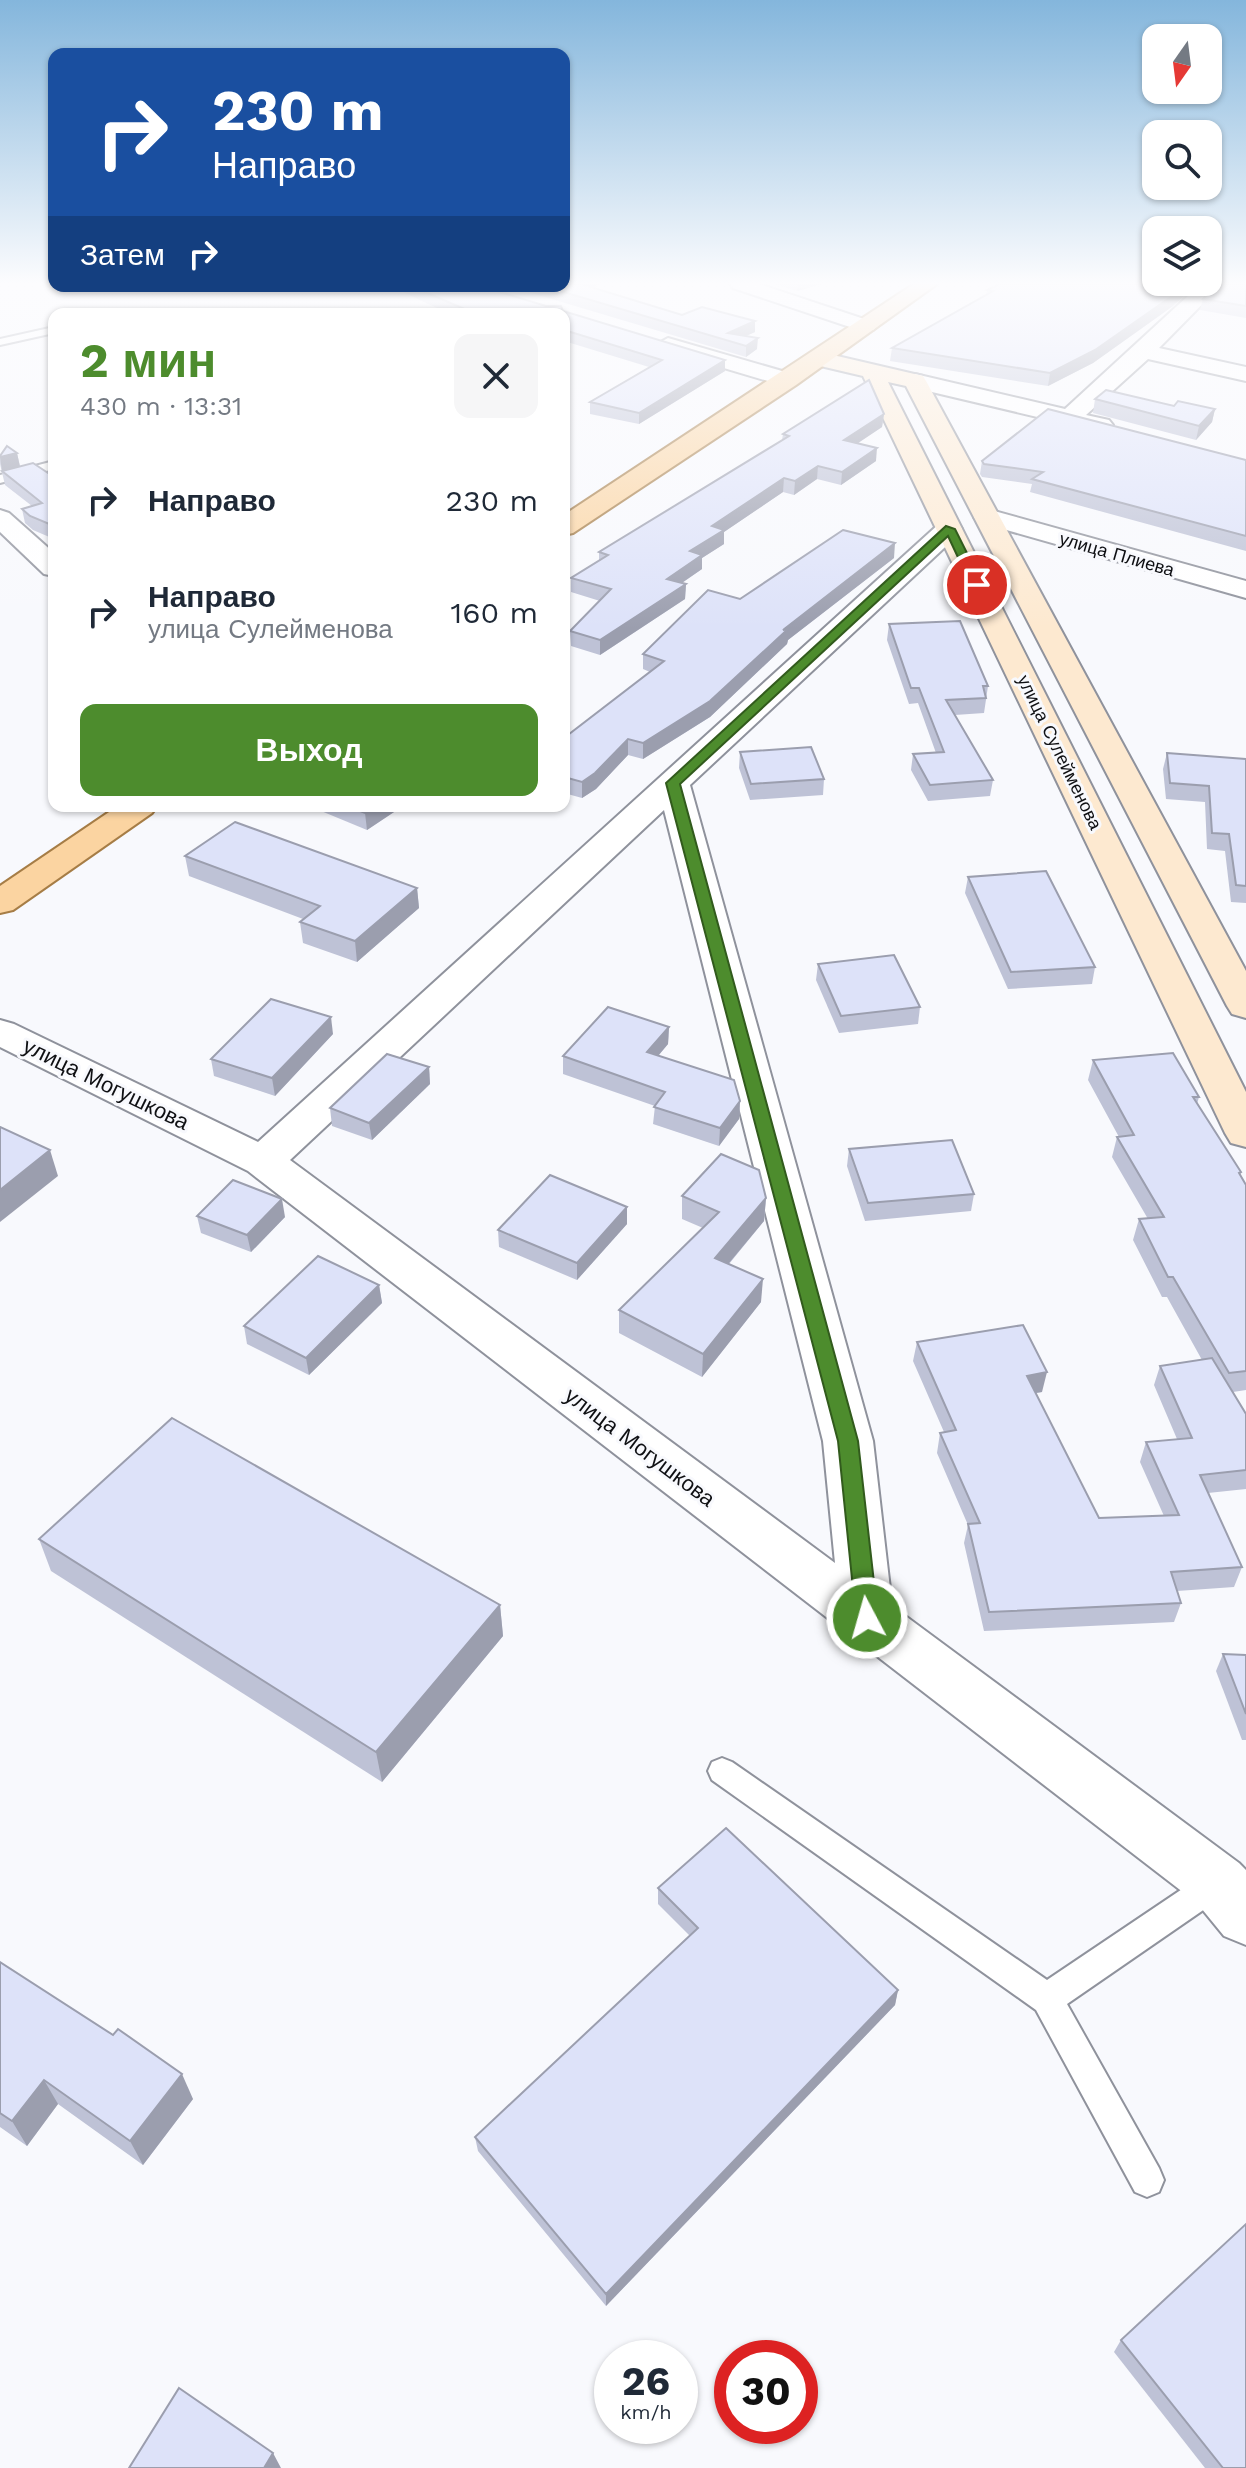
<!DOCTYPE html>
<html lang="ru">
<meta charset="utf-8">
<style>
:root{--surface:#fff;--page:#f6f6f7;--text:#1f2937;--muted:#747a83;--accent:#4d8c2d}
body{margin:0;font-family:"Work Sans",sans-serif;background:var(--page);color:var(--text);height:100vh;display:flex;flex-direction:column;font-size:30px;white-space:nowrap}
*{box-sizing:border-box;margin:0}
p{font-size:26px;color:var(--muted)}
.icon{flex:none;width:44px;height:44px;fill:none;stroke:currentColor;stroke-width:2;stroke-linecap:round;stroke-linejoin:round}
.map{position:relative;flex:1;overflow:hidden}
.side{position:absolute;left:48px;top:308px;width:522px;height:504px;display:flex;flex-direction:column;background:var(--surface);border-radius:16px;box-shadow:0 2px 6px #0004}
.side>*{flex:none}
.guide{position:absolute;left:48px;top:48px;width:522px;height:244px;border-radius:16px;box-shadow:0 2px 6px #0004;background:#1a4fa0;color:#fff;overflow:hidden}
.needle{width:52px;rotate:194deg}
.tools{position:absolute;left:1142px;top:24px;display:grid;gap:16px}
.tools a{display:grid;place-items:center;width:80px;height:80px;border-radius:16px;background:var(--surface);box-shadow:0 2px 6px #0004;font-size:40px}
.speed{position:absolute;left:594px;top:2340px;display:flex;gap:16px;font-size:40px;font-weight:700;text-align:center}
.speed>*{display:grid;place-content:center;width:104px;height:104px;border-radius:50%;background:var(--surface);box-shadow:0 2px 6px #0004;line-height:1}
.speed small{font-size:20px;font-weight:400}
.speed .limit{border:12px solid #d22;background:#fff;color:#111}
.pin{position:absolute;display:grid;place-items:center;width:68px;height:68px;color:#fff;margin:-34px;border:4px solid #fff;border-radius:50%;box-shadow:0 2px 8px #0007}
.me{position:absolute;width:88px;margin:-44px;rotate:354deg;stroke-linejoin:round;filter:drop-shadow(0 0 6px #0008)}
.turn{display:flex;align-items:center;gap:28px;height:168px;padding:0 32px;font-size:36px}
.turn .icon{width:104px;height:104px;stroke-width:2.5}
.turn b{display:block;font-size:56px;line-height:68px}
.then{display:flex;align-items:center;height:76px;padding:0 32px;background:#0003;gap:16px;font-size:30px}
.round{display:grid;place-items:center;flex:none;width:84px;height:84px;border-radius:16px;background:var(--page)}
.summary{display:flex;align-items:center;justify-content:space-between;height:136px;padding:0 32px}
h1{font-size:48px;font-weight:700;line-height:60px;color:var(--accent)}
.cta{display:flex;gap:16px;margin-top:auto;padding:16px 32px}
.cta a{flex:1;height:92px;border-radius:16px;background:var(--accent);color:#fff;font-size:32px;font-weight:700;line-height:92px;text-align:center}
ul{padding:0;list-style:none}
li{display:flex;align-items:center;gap:24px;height:112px;padding:0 32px}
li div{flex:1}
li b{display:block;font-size:30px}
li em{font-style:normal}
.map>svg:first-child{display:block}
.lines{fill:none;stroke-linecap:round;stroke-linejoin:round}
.service-casing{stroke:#8f929c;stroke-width:4}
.minor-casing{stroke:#8f929c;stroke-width:4}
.secondary-casing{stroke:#8f929c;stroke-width:4}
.primary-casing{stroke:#a67d46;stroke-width:4}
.service{fill:#fff;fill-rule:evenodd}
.minor{fill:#fff;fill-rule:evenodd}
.secondary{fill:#fde9d0;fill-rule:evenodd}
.primary{fill:#fbd4a1;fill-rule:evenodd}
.wall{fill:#bec2d6}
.shaded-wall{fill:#9b9eae}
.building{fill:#dde2f9;stroke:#9b9eae;stroke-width:2}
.route{fill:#4d8c2d;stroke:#325b1d;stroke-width:2}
.labels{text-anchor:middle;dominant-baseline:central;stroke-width:6;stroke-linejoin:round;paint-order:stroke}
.far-street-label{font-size:18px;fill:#0f1013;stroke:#f8f9fd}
.street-label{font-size:22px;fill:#0f1013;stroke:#f8f9fd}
</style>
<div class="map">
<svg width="1246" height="2468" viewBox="0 0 1246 2468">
<rect width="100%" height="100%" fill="#f8f9fd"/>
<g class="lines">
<g class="service-casing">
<g id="service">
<polygon points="54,327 54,333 0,345 0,339"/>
<polygon points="54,461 54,469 0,483 0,475"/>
<polygon points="722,1758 732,1762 1047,1980 1206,1873 1217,1869 1228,1873 1232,1883 1228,1893 1067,2004 1159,2168 1164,2180 1159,2192 1147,2197 1135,2192 1036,2010 712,1780 708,1771 712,1762"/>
</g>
</g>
<g class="minor-casing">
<g id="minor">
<polygon points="730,284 759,284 873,322 877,326 873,330 859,330 733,288"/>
<polygon points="1201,284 1222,284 1159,348 1246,367 1246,381 1148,359 1086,415 1109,420 1113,425 1109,430 1101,432 915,388 904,381 915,374 1065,409"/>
<polygon points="668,338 796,375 799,380 788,387 660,349 657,344"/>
<polygon points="987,509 1246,581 1246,598 978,522 974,517 978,512"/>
<polygon points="0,510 9,513 54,553 54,576 44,574 0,532"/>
<path d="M 949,521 L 958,523 L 962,529 L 958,535 L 690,785 L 873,1441 L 892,1606 L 1239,1863 L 1246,1870 L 1246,1945 L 1224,1936 L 1197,1903 L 248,1171 L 0,1047 L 0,1020 L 14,1024 L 258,1142 L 940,523 ZM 664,810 L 823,1441 L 835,1563 L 290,1160 Z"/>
</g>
</g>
<g class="secondary-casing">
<polygon id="secondary" points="820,352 923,376 926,381 1246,971 1246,1018 1232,1014 1227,1006 906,386 888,382 1246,1092 1246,1147 1231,1143 1225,1133 863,376 812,364 809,359"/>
</g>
<g class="primary-casing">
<g id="primary">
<polygon points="914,284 937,284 796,385 573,533 564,535 564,515"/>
<polygon points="118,806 157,806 152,813 13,910 0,913 0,886"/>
</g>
</g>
<use href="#service" class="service"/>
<use href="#minor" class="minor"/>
<use href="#secondary" class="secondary"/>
<use href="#primary" class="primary"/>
</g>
<g class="wall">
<polygon points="564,284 601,284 592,287 682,315 755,321 755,332 746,336 757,349 746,357 508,286 564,286"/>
<polygon points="774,284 822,284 797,291"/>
<polygon points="1246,284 1246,318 1200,310 1203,299"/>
<polygon points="391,286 480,286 563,311 725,371 639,424 590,414 590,402 649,367 564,341 564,314 451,314 428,304"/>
<polygon points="987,290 1173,306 1093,363 1048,386 890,361 892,348 986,295"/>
<polygon points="1095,399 1174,406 1215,409 1212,422 1196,440 1093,413"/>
<polygon points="884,414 882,427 858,443 876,461 841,485 817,479 794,495 783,492 724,532 724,544 702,558 702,569 682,583 686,584 685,599 600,655 571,646 570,631 600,601 571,592 571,578 599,560 599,552 782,440 783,434"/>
<polygon points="17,453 20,466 54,477 54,539 33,530 25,523 22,509 32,506 5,485 0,464 0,456"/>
<polygon points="1246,460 1246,551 1030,492 1032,484 982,477 980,474 982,461"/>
<polygon points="894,558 788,640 787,644 710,717 643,759 628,755 596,789 582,798 564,793 564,738 650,672 643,669 643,654 740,599"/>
<polygon points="889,624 988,686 984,713 955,715 993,780 990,796 928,801 911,770 913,754 936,753 918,703 909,704 887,640"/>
<polygon points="740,752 824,779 823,795 750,800 739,768"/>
<polygon points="1167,753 1246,759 1246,903 1231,902 1225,851 1207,849 1205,802 1166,799 1163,769"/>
<polygon points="309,806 403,806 367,830"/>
<polygon points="185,856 417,888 419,908 357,962 303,943 300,922 303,919 189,876"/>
<polygon points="968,877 1095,967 1092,984 1008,989 965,893"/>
<polygon points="818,964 920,1007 918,1024 839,1033 816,980"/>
<polygon points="669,1027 668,1044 658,1056 740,1101 739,1119 719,1146 653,1124 655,1106 563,1074 563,1056"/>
<polygon points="333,1034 275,1096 214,1076 211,1059"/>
<polygon points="1093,1060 1199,1097 1197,1104 1241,1172 1240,1175 1246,1185 1246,1390 1233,1392 1246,1414 1246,1489 1208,1493 1242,1567 1234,1587 1177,1591 1181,1603 1174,1622 984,1631 964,1543 968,1525 937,1453 940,1433 944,1432 913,1361 917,1342 1042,1392 1036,1393 1099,1518 1164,1516 1140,1462 1146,1442 1177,1439 1154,1385 1160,1366 1202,1360 1167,1297 1162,1297 1133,1240 1139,1219 1148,1219 1112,1157 1117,1137 1119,1137 1088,1080"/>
<polygon points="429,1067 430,1084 372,1140 332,1126 330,1108"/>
<polygon points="849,1149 974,1194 971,1211 865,1221 847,1166"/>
<polygon points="682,1196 766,1198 764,1221 729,1264 761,1302 702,1377 619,1333 619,1310 703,1228 682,1219"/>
<polygon points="627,1207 627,1224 577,1280 499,1247 498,1230"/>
<polygon points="197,1216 285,1217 251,1252 201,1233"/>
<polygon points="379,1285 382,1303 309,1375 247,1344 244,1326"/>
<polygon points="39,1539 500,1605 503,1636 382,1782 51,1571"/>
<polygon points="1223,1654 1246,1655 1246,1740 1242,1740 1216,1671"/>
<polygon points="658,1888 898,1990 895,2005 606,2306 478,2151 475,2137 690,1936 658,1904"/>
<polygon points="0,1962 193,2099 143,2165 58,2104 27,2146 0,2127"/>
<polygon points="1121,2340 1246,2468 1205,2468 1114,2352"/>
</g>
<g class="shaded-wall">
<polygon points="576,284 601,284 576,293"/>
<polygon points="798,284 822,284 797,291"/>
<polygon points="1186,284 1197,284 1173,306 1093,363 1048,386 1050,373"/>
<polygon points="755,321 755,332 732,342 728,333"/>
<polygon points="758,338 757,349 746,357 746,346"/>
<polygon points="725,360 725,371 639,424 639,413"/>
<polygon points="1215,409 1212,422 1196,440 1199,426"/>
<polygon points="884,414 882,427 843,453 844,440"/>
<polygon points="877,448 876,461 841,485 842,472"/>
<polygon points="17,453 20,467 2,471 0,457"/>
<polygon points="818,466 817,479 794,495 795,481"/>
<polygon points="784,478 783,492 724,532 724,544 702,558 702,569 667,593 667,579 712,526"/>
<polygon points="895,543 894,558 788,640 787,644 710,717 643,759 643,743 783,630"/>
<polygon points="686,584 685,599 600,655 600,640"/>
<polygon points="628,739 628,755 596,789 582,798 582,782"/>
<polygon points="376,806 403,806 367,830 365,813"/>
<polygon points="417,888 419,908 357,962 355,941"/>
<polygon points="331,1017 333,1034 275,1096 272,1078"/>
<polygon points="669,1027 668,1044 647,1069 647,1052"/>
<polygon points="429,1067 430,1084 372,1140 369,1123"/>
<polygon points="740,1101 739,1119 719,1146 720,1128"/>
<polygon points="50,1150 58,1176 0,1222 0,1190"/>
<polygon points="766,1198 764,1221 714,1281 715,1258"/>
<polygon points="282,1199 285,1217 251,1252 247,1235"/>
<polygon points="627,1207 627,1224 577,1280 577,1263"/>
<polygon points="763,1279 761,1302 702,1377 703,1354"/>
<polygon points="379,1285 382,1303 309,1375 306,1358"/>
<polygon points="1047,1372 1042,1392 1022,1395 1027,1376"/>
<polygon points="500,1605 503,1636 382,1782 376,1752"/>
<polygon points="898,1990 895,2005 606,2306 606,2294"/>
<polygon points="182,2074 193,2099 143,2165 130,2141"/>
<polygon points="44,2080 58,2104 27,2146 12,2121"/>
<polygon points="273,2453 281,2468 264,2468"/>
</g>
<g class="building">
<polygon points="564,284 581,284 682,315 702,307 755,321 728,333 758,338 746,346 543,286 564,286"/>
<polygon points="999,284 1186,284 1175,294 1095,350 1050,373 892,348 993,291 987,290"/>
<polygon points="1217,284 1246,284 1246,306 1203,299"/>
<polygon points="411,286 480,286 546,306 561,306 563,311 725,360 639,413 590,402 662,360 564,330 564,314 476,314"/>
<polygon points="869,380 884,414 844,440 877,448 842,472 818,466 795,481 784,478 712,526 724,530 690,551 702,555 667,579 686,584 600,640 570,631 611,589 571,578 608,555 599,552 789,436 783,434"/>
<polygon points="1106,390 1174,406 1178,401 1215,409 1199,426 1095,399"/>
<polygon points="1048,409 1246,460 1246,536 1032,479 1043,472 984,464 982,461"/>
<polygon points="7,446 17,453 0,457 0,456"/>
<polygon points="33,463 54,477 54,526 30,516 22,509 42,503 2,471"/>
<polygon points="843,530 895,543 783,630 788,629 710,701 643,743 628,739 595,773 582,782 564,777 564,738 664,661 643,654 708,590 740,599"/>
<polygon points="960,621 988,686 983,686 986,698 946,700 993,780 930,785 913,754 944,752 919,688 911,688 889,624"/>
<polygon points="811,747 824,779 751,784 740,752"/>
<polygon points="1167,753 1246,759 1246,886 1236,885 1229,834 1212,833 1209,786 1170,783"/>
<polygon points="347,806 376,806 365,813"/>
<polygon points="235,822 417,888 355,941 300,922 320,906 185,856"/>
<polygon points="1046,871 1095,967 1011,972 968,877"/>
<polygon points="894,955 920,1007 841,1016 818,964"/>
<polygon points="271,999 331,1017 272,1078 211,1059"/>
<polygon points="608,1007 669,1027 647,1052 734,1080 740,1101 720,1128 654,1107 665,1092 563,1056"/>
<polygon points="1173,1053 1199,1097 1193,1097 1241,1172 1239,1173 1246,1185 1246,1371 1229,1373 1173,1277 1168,1277 1139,1219 1164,1217 1117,1137 1134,1135 1093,1060"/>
<polygon points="387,1054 429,1067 369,1123 330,1108"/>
<polygon points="0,1127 50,1150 0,1190"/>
<polygon points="952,1140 974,1194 868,1203 849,1149"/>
<polygon points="721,1154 759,1170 766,1198 715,1258 763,1279 703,1354 619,1310 719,1212 682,1196"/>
<polygon points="550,1175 627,1207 577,1263 498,1230"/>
<polygon points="233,1180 282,1199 247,1235 197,1216"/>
<polygon points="318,1256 379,1285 306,1358 244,1326"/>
<polygon points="1023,1325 1047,1372 1027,1376 1099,1518 1179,1515 1146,1442 1192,1438 1160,1366 1212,1358 1246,1414 1246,1470 1200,1475 1242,1567 1171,1572 1181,1603 989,1612 968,1524 980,1523 940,1433 956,1430 917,1342"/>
<polygon points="172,1418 500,1605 376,1752 39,1539"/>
<polygon points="1223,1654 1246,1655 1246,1714"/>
<polygon points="726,1828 898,1990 606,2294 475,2137 698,1928 658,1888"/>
<polygon points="0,1962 113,2035 118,2029 182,2074 130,2141 44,2080 12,2121 0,2113"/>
<polygon points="1246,2224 1246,2468 1223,2468 1121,2340"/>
<polygon points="179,2388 273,2453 264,2468 129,2468"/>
</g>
<linearGradient id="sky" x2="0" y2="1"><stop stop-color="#84b6dc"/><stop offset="0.45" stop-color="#fcfcfe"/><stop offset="1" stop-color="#fcfcfe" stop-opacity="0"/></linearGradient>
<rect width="1246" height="629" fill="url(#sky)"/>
<polygon class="route" points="946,526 955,529 983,585 981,587 971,585 948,536 680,784 858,1441 878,1618 875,1625 867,1628 859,1625 856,1618 838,1441 666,783"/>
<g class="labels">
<g class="far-street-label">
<text transform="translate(1117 554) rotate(16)">улица Плиева</text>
<text transform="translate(1060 752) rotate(64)">улица Сулейменова</text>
</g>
<g class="street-label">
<text transform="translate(106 1084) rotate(26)">улица Могушкова</text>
<text transform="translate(640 1447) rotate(37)">улица Могушкова</text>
</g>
</g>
</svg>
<div class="tools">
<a><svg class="needle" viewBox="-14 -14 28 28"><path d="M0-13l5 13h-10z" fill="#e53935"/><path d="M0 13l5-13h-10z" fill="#747a83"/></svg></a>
<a><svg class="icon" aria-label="search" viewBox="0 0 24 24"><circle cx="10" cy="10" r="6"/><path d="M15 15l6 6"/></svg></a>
<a><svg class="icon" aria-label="layers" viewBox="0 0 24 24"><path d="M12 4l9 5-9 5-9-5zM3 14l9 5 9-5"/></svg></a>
</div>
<div class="speed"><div>26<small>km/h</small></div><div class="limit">30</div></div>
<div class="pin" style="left:977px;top:585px;background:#d93025"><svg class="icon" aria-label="arrive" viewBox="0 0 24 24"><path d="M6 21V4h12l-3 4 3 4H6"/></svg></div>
<svg class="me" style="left:867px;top:1618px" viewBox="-20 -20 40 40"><circle r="17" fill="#4d8c2d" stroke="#fff" stroke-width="3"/><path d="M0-11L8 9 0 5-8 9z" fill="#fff"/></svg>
<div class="guide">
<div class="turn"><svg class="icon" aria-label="right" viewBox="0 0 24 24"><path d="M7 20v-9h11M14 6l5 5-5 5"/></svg><div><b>230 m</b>Направо</div></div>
<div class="then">Затем<svg class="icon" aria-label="right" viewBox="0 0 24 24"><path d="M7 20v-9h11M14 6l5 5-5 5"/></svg></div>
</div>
<section class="side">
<div class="summary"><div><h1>2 мин</h1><p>430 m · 13:31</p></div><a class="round"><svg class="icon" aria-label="close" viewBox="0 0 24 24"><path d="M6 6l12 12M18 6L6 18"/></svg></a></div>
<ul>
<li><svg class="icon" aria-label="right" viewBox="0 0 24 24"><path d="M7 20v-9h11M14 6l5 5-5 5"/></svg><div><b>Направо</b></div><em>230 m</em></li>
<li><svg class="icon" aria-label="right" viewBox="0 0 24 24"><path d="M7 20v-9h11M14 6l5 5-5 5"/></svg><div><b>Направо</b><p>улица Сулейменова</p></div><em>160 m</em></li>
</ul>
<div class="cta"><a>Выход</a></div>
</section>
</div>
